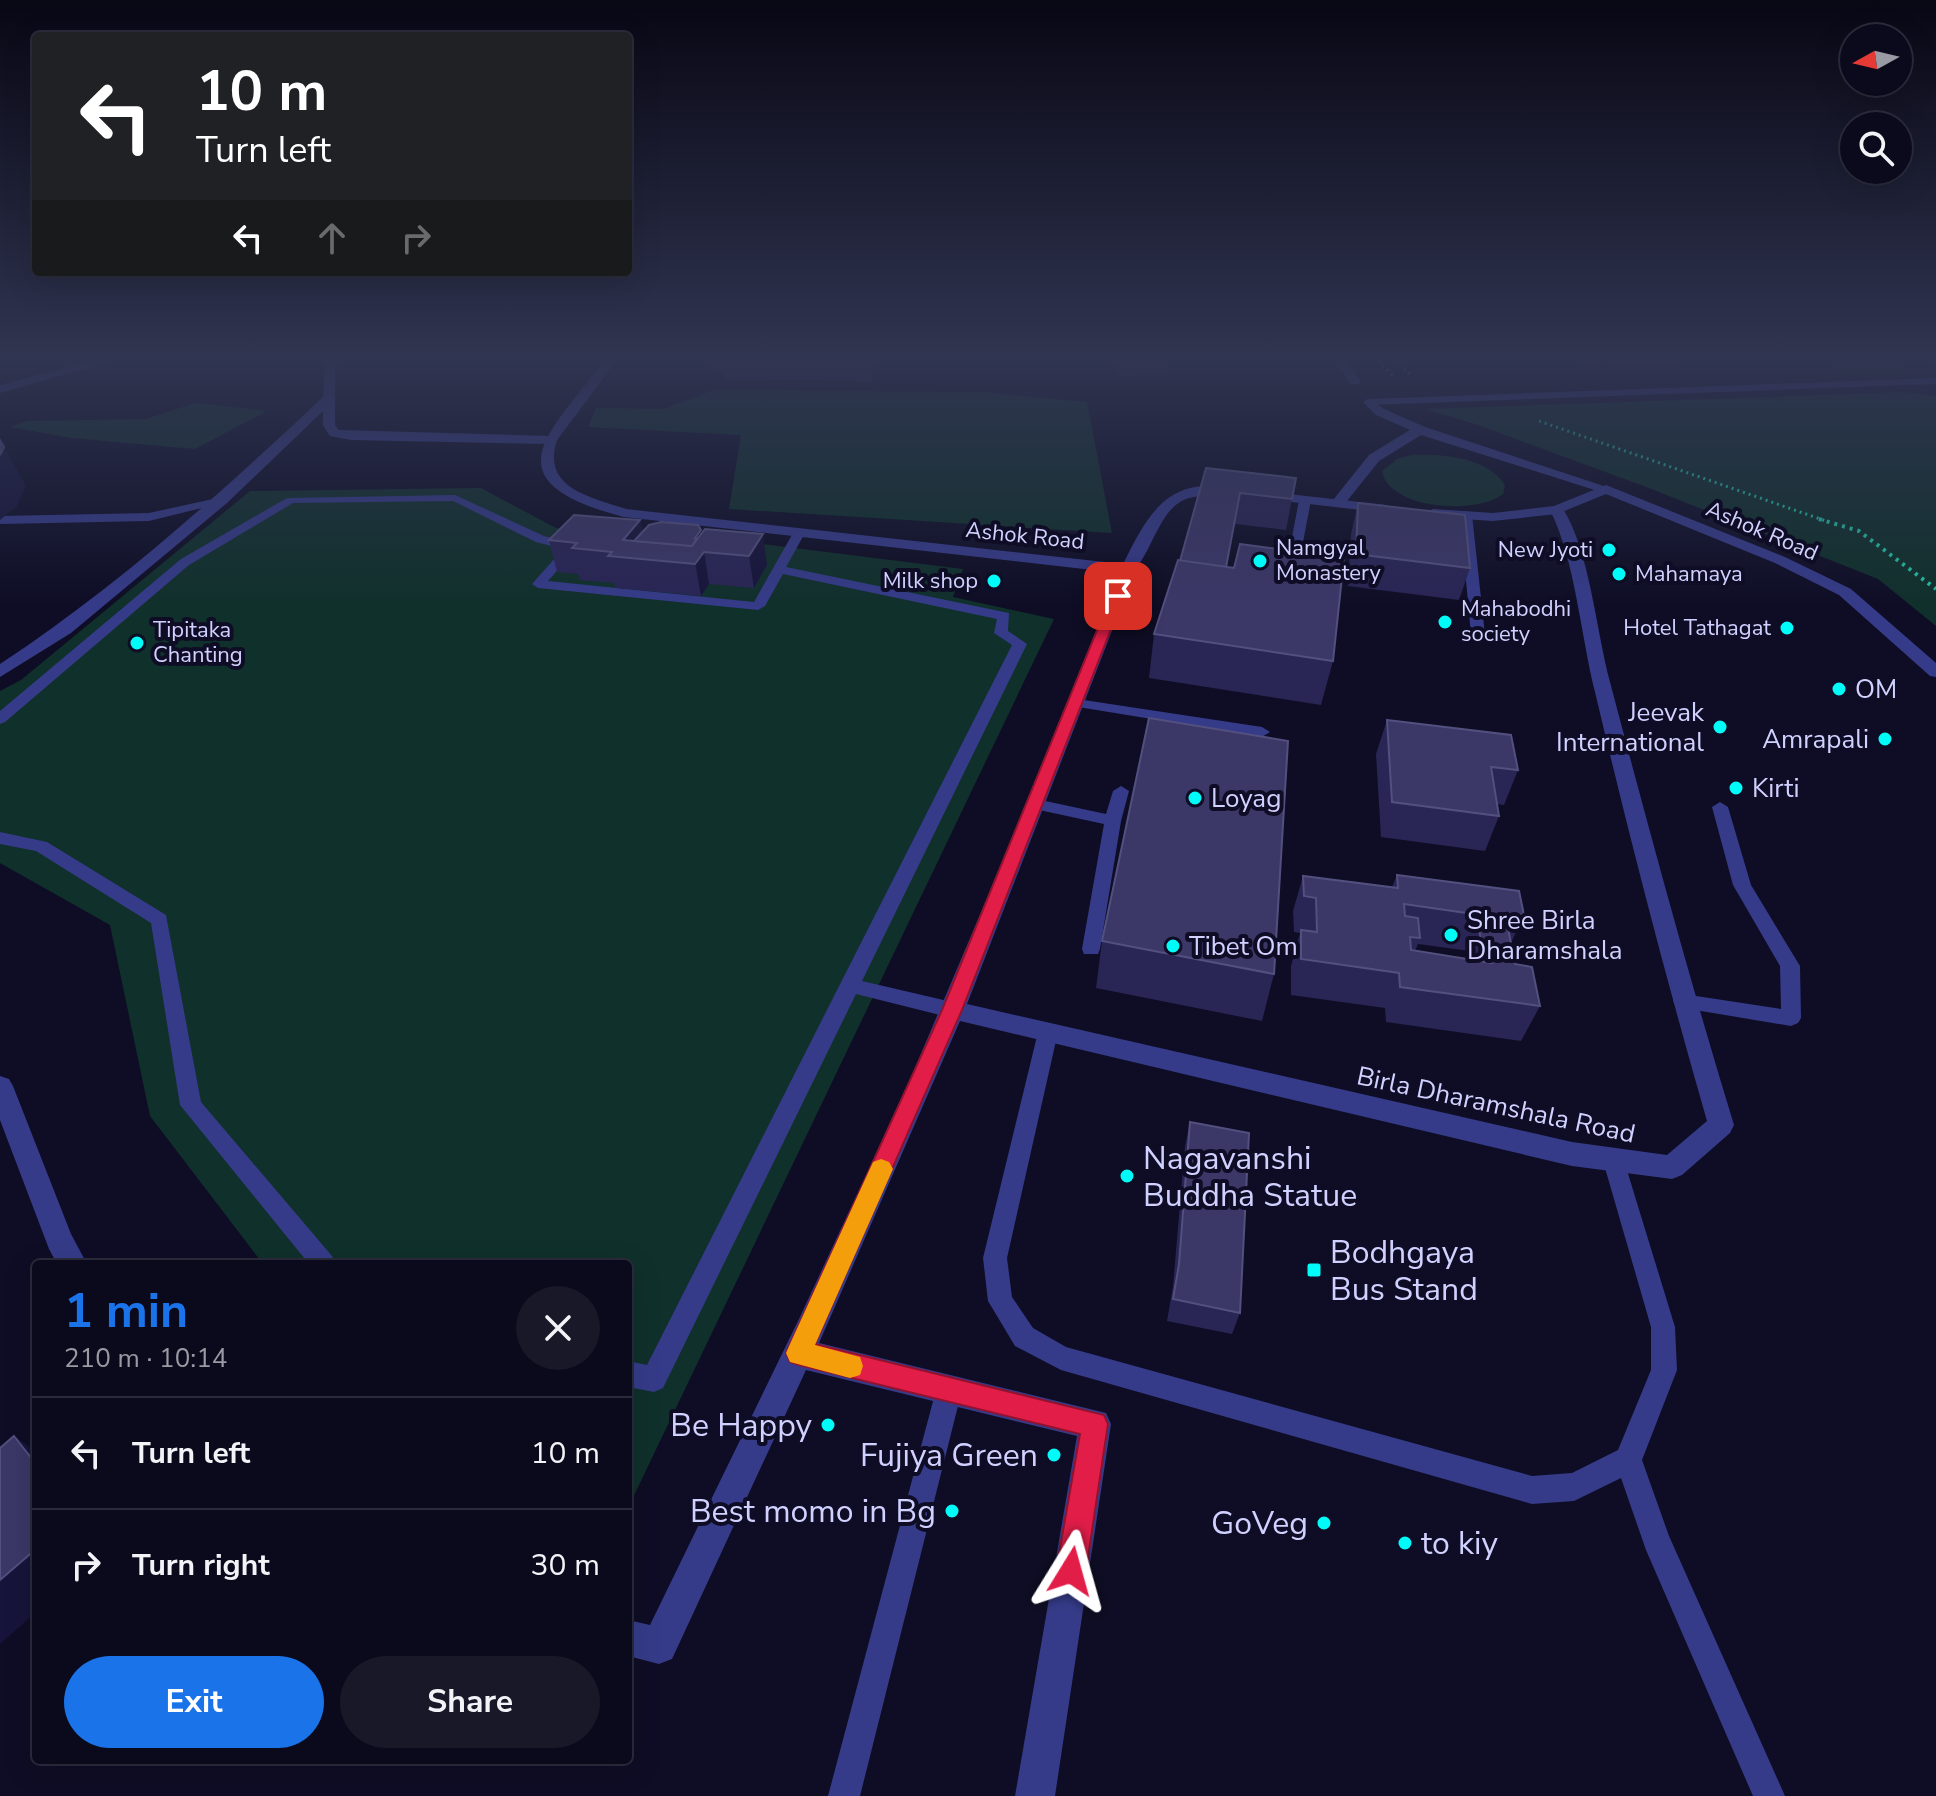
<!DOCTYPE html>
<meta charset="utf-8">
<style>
:root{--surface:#0a0a1c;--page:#181829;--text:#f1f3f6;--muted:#999aa3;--line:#2a2b3b;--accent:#1a73e8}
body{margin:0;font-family:"Nunito Sans",sans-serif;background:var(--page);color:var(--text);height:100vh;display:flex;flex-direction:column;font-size:30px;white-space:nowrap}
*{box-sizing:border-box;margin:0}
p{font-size:26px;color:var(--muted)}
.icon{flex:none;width:44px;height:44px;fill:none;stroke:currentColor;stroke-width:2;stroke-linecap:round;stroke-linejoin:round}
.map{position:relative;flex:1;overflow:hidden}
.drawer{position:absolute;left:32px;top:1260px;width:600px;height:504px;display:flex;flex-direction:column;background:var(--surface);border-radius:8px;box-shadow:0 8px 32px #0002,0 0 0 2px var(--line)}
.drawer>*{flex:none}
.guide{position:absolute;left:32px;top:32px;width:600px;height:244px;border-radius:8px;box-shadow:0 8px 32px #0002,0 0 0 2px var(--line);background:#202124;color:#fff;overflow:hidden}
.needle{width:52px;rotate:262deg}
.controls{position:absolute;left:1840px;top:24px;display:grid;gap:16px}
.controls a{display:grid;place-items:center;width:72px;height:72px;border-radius:50%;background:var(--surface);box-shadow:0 8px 32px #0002,0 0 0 2px var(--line);font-size:40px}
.pin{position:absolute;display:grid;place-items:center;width:68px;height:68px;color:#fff;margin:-34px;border-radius:16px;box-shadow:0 4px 12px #0006}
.me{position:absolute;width:88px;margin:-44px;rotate:8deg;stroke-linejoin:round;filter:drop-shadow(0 0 6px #0008)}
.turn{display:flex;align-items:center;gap:28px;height:168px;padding:0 32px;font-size:36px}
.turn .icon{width:104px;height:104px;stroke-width:2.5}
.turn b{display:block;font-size:56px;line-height:68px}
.lanes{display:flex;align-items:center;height:76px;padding:0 32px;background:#0003;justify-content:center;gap:40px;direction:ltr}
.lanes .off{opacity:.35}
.round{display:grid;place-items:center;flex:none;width:84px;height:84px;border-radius:42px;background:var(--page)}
.overview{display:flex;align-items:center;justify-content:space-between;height:136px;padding:0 32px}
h1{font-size:48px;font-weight:700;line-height:60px;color:var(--accent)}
.button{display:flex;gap:16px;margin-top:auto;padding:16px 32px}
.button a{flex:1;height:92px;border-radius:48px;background:var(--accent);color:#fff;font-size:32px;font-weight:700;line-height:92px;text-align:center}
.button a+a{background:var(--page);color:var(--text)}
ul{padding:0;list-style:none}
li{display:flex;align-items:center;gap:24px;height:112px;padding:0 32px;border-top:2px solid var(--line)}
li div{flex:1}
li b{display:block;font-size:30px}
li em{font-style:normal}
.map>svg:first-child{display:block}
.green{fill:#10302b}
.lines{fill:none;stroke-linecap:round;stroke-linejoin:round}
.path-far1{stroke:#26bea3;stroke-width:3;stroke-dasharray:2 4;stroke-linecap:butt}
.path{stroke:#26bea3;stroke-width:4;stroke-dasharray:3 5;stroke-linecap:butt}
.service{fill:#353b88;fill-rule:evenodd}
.pedestrian{fill:#353b88;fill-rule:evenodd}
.minor{fill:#353b88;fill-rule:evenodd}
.tertiary{fill:#353b88;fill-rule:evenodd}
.wall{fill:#292555;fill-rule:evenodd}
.shaded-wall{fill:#16143a}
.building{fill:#3b3767;stroke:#52507f;stroke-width:2;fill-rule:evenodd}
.route{fill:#e11d48;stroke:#92132f;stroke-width:2}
.slow{fill:#f59e0b}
.poi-dot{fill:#00fcf8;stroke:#0e0d25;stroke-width:3}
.labels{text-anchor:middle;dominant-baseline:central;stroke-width:8;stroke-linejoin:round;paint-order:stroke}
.far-street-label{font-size:22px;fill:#d1d1ff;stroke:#0e0d25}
.far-poi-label{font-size:22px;fill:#d1d1ff;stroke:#0e0d25;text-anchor:start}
.poi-label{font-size:26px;fill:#d1d1ff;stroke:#0e0d25;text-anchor:start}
.street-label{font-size:26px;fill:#d1d1ff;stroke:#0e0d25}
.near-poi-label{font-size:32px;fill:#d1d1ff;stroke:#0e0d25;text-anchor:end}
</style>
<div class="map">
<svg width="1936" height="1796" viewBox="0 0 1936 1796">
<rect width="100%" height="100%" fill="#0e0d25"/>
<g class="green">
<polygon points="1688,356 1770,356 1783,364 1703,366"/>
<polygon points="1813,356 1890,356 1916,372 1843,373"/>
<polygon points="714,390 983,392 1087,402 1112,533 729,509 741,435 588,427 596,408 663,409"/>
<polygon points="1903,392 1936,396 1936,626 1878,579 1649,488 1478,425 1426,409"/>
<polygon points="195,403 267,411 195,449 72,438 10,427 27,421 146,419"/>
<path d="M 1412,455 C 1443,454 1486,457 1505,485 L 1503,494 C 1477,515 1389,510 1382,471 L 1397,459 Z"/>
<polygon points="481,488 556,528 754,543 963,569 953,597 1054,619 628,1508 628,1264 263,1264 150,1116 110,925 0,863 0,691 21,680 250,491"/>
</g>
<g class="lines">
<g class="path-far1">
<polyline points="1375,356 1394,377"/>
<polyline points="1391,356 1410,374"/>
<polyline points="1414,356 1417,359"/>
<polyline points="1539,421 1826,521"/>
</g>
<polyline class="path" points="1819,519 1859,531 1936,589"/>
<g class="service">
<polygon points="284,356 321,356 334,359 329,362"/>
<polygon points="1920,356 1936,358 1936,365 1922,358"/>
<polygon points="1936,378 1936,384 1369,405 1364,402 1369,399"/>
<polygon points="455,495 544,536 575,544 575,550 548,581 754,602 793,533 799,529 805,533 786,567 1009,613 1008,631 1027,644 862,981 952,1002 959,1005 962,1010 959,1015 952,1018 856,994 663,1388 654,1392 628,1387 628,1361 647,1365 1012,645 994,633 997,619 783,574 765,606 758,610 538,588 532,584 563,549 536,542 453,501 293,503 189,565 5,722 0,724 0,711 181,559 287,498"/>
<polygon points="222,497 226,498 226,502 149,521 0,524 0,516 149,513"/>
<polygon points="1305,497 1311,500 1297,574 1291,578 1285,574 1299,500"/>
<polygon points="1466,511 1472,515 1485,635 1478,639 1471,635 1460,515"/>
<polygon points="1077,699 1262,727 1270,732 1262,737 1072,706 1072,700"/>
<polygon points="1121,786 1129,791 1121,821 1100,949 1098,954 1084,954 1082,949 1104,824 1030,808 1028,804 1036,799 1106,814 1113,791"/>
<polygon points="1720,802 1728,807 1751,885 1800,966 1801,1018 1798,1023 1791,1026 1683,1008 1676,1006 1673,1001 1676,996 1683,994 1781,1009 1780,966 1733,885 1712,807"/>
<polygon points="0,832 47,842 166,915 201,1102 332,1256 336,1264 309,1264 180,1105 151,923 36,851 0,844"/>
<polygon points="1048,1024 1055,1026 1058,1032 1007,1258 1012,1297 1033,1328 1066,1347 1532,1476 1572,1473 1618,1450 1651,1370 1651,1327 1603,1161 1606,1154 1614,1151 1622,1154 1675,1327 1677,1370 1642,1460 1669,1536 1785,1796 1753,1796 1646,1550 1621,1478 1574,1501 1532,1504 1061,1370 1015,1346 988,1301 983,1258 1038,1032 1041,1026"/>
<polygon points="949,1377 958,1381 962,1390 860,1796 828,1796 936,1390 940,1381"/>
</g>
<polygon class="pedestrian" points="1330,356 1342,356 1361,381 1359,384 1351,384"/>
<g class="minor">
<polygon points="109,356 147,356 141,359 117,360 0,393 0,385"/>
<path d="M 393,356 L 387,359 L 335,362 L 335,425 L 339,430 L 551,436 L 558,440 L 551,444 L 351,440 L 330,436 L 323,425 L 323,411 L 227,503 L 71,633 L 0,677 L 0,664 C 117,587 221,493 323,397 L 325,357 Z"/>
<polygon points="1369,398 1384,409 1425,427 1613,489 1601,492 1421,435 1379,461 1343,506 1333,506 1333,500 1369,455 1410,430 1376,415 1363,402"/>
<path d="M 1557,506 L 1562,507 C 1590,551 1596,630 1610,682 C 1649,830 1689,978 1734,1125 L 1730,1133 L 1682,1175 L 1672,1179 L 1572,1166 L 960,1021 L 819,1343 L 1106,1413 L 1111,1424 L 1055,1796 L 1015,1796 L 1077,1436 L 806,1370 L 672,1659 L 659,1664 L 628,1656 L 628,1620 L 650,1625 L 799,1319 L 906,1089 L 1010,844 L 1123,566 L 1128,564 L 1136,569 L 967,1004 L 1572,1142 L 1667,1155 L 1707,1121 C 1666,979 1629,836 1595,692 C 1581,637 1575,559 1550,510 Z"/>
<polygon points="0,1076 9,1079 13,1086 71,1234 87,1264 57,1264 49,1249 0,1120"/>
</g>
<g class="tertiary">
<path d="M 608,356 L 620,356 L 557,440 C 541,488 590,497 626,509 L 1123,564 C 1143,525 1161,484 1211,486 C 1220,486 1228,486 1235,491 C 1221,501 1197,491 1180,502 C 1156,516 1147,567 1128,574 L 624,517 C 485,481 550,433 608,356 Z"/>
<polygon points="1606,485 1785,557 1851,589 1936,663 1936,677 1930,676 1839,595 1775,563 1606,494 1557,514 1493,521 1433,517 1426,513 1433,509 1493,513 1554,506"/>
<polygon points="1262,491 1387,505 1394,509 1387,513 1257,498 1257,492"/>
</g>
</g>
<g class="wall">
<polygon points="708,356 880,356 873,381 725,379 724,371 710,371"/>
<polygon points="1111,356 1170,356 1169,375 1120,376"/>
<polygon points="1577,356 1600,356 1603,358 1600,367 1580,367 1574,363"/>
<polygon points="1608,356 1685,356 1681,365 1637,366 1633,363 1632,366 1612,366 1606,362"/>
<polygon points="1206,468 1296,478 1286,530 1235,524 1227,567 1333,661 1321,705 1149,678 1154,634 1180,561"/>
<polygon points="1358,503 1470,568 1459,600 1348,586 1351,534"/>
<polygon points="640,520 643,532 701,533 705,529 767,565 754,588 709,584 701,596 616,588 614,583 580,580 578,574 557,572 549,540"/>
<polygon points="1387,720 1518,770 1504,805 1497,804 1499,816 1485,851 1381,837 1376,754"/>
<path d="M 1397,875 L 1524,915 L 1511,943 L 1515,964 L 1540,1006 L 1521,1041 L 1386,1022 L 1385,1008 L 1291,995 L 1291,966 L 1300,933 L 1294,932 L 1293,911 L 1303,876 L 1392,887 ZM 1418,944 L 1470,951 L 1466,959 L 1415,951 Z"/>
<polygon points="1102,941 1274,974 1262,1021 1096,988"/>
<polygon points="1190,1122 1240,1313 1232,1334 1167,1321 1173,1286 1185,1146"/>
</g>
<g class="shaded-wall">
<polygon points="871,356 880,356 873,381"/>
<polygon points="0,440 26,486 17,506 0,520"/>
<polygon points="640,520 647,552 623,540"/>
<polygon points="701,530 709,584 701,596 694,556 695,538"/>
<polygon points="763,534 767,565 754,588 749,556"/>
<polygon points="14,1436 36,1451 36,1464"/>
<polygon points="36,1549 36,1612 0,1644 0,1580"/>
</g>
<g class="building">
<polygon points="1120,356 1170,356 1171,357 1121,358"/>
<polygon points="1580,356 1600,356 1603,358 1583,358"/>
<polygon points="1613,356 1634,356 1635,357 1615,357"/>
<polygon points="0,440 4,447 0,455"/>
<polygon points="1206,468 1296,478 1292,499 1240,493 1226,567 1180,561"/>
<polygon points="1358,503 1465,515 1470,568 1356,554"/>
<polygon points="574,515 640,520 623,540 692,546 705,529 763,534 749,556 704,552 695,564 608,556 612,552 572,548 577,543 549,540"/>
<polygon points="661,522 698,525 701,530 695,538 697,538 692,546 634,541 649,525"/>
<polygon points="1240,544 1344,558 1333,661 1154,634 1178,560 1234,568"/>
<polygon points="1149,718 1288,741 1274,974 1102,941"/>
<polygon points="1387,720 1511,735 1518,770 1491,767 1499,816 1392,802"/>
<path d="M 1397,875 L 1519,891 L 1524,915 L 1505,913 L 1515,964 L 1532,967 L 1540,1006 L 1400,987 L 1399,973 L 1301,959 L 1301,930 L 1317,932 L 1316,898 L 1304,896 L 1303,876 L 1398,888 ZM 1404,904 L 1487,916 L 1489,932 L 1479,930 L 1482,946 L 1490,949 L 1492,963 L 1411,950 L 1410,937 L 1420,938 L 1418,918 L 1405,916 Z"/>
<polygon points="1190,1122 1249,1133 1240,1313 1173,1299 1179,1264"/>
<polygon points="14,1436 36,1464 36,1549 0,1580 0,1448"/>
</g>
<linearGradient id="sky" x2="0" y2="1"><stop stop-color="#080714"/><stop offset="0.59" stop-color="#303551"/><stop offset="1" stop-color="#303551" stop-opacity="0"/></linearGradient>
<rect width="1936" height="607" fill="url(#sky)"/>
<polygon class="route" points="1118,592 1124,596 962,1010 815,1344 1104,1415 1108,1424 1086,1571 1081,1582 1071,1586 1061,1582 1056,1571 1080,1434 799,1365 790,1362 786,1353 942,1010 1111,596"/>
<polygon class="slow" points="881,1159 889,1162 893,1169 815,1345 860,1357 863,1366 860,1375 850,1378 790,1362 786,1353 790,1344 873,1162"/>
<g class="poi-dot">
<circle cx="1609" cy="550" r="8"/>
<circle cx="1260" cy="561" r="8"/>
<circle cx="1619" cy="574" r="8"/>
<circle cx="994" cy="581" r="8"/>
<circle cx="1445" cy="622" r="8"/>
<circle cx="1787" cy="628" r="8"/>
<circle cx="137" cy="643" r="8"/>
<circle cx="1839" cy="689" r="8"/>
<circle cx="1720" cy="727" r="8"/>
<circle cx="1885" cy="739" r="8"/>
<circle cx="1736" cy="788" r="8"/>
<circle cx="1195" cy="798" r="8"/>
<circle cx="1451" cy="935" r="8"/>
<circle cx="1173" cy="946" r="8"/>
<circle cx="1127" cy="1176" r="8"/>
<rect x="1306" y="1262" width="16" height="16" rx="4"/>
<circle cx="828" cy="1425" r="8"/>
<circle cx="1054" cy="1455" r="8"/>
<circle cx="952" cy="1511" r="8"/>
<circle cx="1324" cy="1523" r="8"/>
<circle cx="1405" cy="1543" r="8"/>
</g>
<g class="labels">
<g class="far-street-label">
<text transform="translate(1762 531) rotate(23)">Ashok Road</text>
<text transform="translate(1025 536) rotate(6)">Ashok Road</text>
</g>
<g class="far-poi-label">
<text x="1276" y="548">Namgyal<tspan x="1276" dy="25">Monastery</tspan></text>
<text x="1593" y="550" text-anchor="end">New Jyoti</text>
<text x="1635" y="574">Mahamaya</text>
<text x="978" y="581" text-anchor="end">Milk shop</text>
<text x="1461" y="609">Mahabodhi<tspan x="1461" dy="25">society</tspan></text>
<text x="1771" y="628" text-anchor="end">Hotel Tathagat</text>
<text x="153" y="630">Tipitaka<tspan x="153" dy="25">Chanting</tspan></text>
</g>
<g class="poi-label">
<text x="1855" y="689">OM</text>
<text x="1704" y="712" text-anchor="end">Jeevak<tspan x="1704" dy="30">International</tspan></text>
<text x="1869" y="739" text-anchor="end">Amrapali</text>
<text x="1752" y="788">Kirti</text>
<text x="1211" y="798">Loyag</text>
<text x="1467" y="920">Shree Birla<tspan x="1467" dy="30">Dharamshala</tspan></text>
<text x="1189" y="946">Tibet Om</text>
</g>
<g class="street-label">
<text transform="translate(1496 1105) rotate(12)">Birla Dharamshala Road</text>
</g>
<g class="near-poi-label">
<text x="1143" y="1158" text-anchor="start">Nagavanshi<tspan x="1143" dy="37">Buddha Statue</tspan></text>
<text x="1330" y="1252" text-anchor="start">Bodhgaya<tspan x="1330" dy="37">Bus Stand</tspan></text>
<text x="812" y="1425">Be Happy</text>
<text x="1038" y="1455">Fujiya Green</text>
<text x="936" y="1511">Best momo in Bg</text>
<text x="1308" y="1523">GoVeg</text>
<text x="1421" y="1543" text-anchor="start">to kiy</text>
</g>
</g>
</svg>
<div class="controls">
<a><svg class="needle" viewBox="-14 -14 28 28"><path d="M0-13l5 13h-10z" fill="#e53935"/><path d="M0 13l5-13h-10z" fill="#999aa3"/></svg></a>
<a><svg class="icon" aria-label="search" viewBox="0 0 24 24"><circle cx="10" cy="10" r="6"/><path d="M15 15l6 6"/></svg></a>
</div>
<div class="pin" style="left:1118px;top:596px;background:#d93025"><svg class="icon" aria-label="arrive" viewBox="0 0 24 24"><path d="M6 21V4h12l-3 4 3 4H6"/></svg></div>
<svg class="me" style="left:1071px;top:1571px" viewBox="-20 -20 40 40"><path d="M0-17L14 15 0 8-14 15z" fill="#e11d48" stroke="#fff" stroke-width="4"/></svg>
<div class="guide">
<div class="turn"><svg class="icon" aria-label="left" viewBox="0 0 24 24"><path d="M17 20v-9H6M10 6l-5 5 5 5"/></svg><div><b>10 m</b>Turn left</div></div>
<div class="lanes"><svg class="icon" aria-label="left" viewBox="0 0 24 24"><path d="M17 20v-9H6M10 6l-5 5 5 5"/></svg><svg class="icon off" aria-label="ahead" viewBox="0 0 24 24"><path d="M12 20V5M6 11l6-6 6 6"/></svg><svg class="icon off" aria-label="right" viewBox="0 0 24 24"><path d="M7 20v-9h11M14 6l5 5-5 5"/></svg></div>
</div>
<section class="drawer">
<div class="overview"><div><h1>1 min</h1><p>210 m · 10:14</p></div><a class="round"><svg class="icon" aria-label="close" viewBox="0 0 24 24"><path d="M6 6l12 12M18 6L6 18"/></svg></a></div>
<ul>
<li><svg class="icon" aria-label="left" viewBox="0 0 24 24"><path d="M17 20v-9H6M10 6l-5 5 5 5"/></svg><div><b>Turn left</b></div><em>10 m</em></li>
<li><svg class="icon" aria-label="right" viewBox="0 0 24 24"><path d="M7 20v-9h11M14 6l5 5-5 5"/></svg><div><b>Turn right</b></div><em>30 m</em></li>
</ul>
<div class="button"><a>Exit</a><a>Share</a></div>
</section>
</div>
